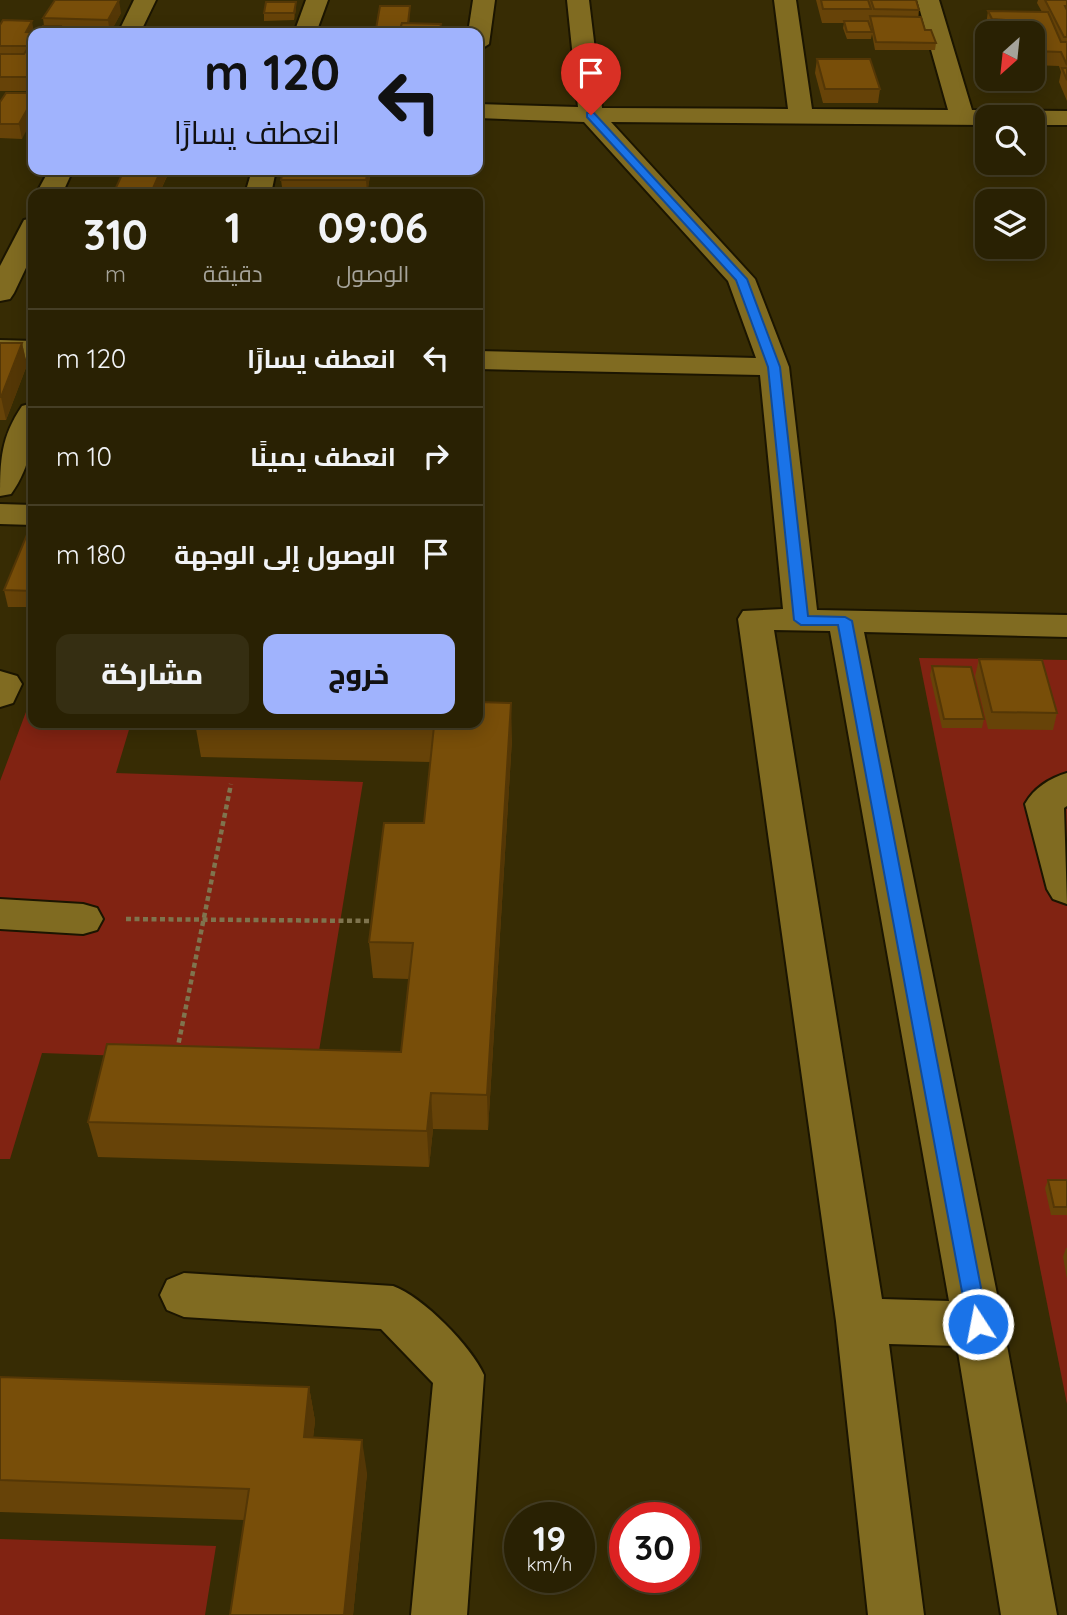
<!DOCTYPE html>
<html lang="ar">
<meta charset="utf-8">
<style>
:root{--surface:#292103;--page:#352e12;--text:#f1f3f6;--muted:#a5a39a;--line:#453e25;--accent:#a0b3fd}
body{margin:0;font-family:Quicksand,Cairo,sans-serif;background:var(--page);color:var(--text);direction:rtl;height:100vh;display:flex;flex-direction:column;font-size:26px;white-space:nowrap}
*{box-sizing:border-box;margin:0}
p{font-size:23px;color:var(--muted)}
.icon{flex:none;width:38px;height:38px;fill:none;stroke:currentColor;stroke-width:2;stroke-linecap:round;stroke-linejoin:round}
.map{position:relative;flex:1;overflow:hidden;direction:ltr}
.side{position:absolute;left:28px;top:189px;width:455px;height:539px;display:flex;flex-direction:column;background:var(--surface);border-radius:14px;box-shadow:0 4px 18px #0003,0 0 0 2px var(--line);direction:rtl}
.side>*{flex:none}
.guide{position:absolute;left:28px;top:28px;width:455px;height:147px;border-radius:14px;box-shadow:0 4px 18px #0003,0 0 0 2px var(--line);direction:rtl;background:#a0b3fd;color:#111;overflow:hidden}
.needle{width:46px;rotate:207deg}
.fabs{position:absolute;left:975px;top:21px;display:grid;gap:14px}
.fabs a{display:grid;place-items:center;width:70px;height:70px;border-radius:14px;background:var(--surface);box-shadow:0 4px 18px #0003,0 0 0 2px var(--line);font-size:35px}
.speed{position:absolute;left:504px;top:1502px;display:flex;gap:14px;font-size:35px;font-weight:700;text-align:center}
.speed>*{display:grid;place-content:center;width:91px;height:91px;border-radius:50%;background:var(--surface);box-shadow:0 4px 18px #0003,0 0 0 2px var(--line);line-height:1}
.speed small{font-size:18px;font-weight:400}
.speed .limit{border:10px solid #d22;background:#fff;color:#111}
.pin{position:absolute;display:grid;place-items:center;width:60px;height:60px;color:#fff;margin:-72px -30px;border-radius:50% 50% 50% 0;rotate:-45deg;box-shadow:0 0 7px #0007}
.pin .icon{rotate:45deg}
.me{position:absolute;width:77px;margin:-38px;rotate:349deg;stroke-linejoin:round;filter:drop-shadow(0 0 5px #0008)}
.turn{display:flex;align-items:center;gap:24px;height:147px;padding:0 28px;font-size:32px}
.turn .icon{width:91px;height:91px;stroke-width:2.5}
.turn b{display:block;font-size:49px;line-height:60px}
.eta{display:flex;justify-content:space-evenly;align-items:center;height:119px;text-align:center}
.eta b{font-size:42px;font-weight:800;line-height:49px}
.action{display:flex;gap:14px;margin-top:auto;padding:14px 28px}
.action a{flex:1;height:80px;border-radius:14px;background:var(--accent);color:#111;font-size:28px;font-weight:800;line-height:80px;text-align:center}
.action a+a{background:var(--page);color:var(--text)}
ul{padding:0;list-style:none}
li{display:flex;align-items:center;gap:21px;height:98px;padding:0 28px;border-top:2px solid var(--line)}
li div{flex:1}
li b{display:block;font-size:26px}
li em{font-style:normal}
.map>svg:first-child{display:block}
.green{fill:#812312}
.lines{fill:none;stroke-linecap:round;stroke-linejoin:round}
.minor-casing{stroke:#1b1501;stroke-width:4}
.path{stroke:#7f744e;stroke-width:4.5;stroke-dasharray:5 3.5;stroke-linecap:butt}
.minor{fill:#806b21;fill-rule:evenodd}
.wall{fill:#674308}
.shaded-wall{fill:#543706}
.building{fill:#784e09;stroke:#543706;stroke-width:2}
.route{fill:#1a73e8;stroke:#114b97;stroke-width:2}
</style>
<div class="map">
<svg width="1067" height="1615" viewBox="0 0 1067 1615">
<rect width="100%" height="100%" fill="#372c04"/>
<g class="green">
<polygon points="919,658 1067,660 1067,1404"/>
<polygon points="32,696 33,723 131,723 116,773 363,782 317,1063 42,1053 10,1159 0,1159 0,781"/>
<polygon points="0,1539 216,1546 205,1615 0,1615"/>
</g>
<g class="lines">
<g class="minor-casing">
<g id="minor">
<polygon points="134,0 156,0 140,33 118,33"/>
<polygon points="306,0 328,0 316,33 294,33"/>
<polygon points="473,0 495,0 489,44 478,51 478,33 468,33"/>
<path d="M 567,0 L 589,0 L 602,108 L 788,109 L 774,0 L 796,0 L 812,109 L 948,110 L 917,0 L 939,0 L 972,110 L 1067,111 L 1067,125 L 1032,125 L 1032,117 L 987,117 L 987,125 L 611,122 L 755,279 L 789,367 L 817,610 L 1067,615 L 1067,637 L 864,632 L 1003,1324 L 1057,1615 L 1001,1615 L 957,1346 L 889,1344 L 924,1615 L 868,1615 L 836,1321 L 738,619 L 743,611 L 783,609 L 760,375 L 478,369 L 478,351 L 756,358 L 728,281 L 584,122 L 478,118 L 478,104 L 578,107 ZM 774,630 L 830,631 L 949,1301 L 882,1299 Z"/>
<polygon points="49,170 73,170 62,194 36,194"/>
<polygon points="252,170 276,170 271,194 245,194"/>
<polygon points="33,218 33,253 14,293 10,299 0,301 0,266 24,220"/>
<polygon points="0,340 33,341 33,359 0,358"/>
<path d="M 33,403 C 35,436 31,466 11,494 L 0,496 C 0,460 1,437 22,406 Z"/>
<polygon points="0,504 33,505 33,525 0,524"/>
<polygon points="0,671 17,676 22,684 13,703 0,707"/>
<path d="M 1067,773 L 1067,806 L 1064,808 L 1067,904 L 1053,899 L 1047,889 L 1025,804 C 1034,788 1050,778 1067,773 Z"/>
<polygon points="0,899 83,904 97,908 103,919 97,930 83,934 0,929"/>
<path d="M 184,1273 L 393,1286 C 423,1297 471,1346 484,1375 L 467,1615 L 411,1615 L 433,1383 L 381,1329 L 184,1317 L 167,1310 L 160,1295 L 167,1280 Z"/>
</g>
</g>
<g class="path">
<polyline points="126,919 377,921"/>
<polyline points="177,1051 231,784"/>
</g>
<use href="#minor" class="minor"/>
</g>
<g class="wall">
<polygon points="816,0 916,0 919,10 918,17 925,30 936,43 935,50 875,50 872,34 871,39 847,39 843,28 844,23 822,23"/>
<polygon points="1038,0 1067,0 1067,101 1059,82 1061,72 1059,66 1032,65 1032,33 989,33 986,25 988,11 1042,12 1037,3"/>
<polygon points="410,6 409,24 441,24 441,33 376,33 376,29"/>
<polygon points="296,9 294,20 264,21 264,13"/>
<polygon points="121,13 110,33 33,33 33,91 0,91 0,25 34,32 41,33 44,26 43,18"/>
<polygon points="817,59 880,89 878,103 823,103 815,73"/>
<polygon points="33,93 22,139 0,138 0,102"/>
<polygon points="124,170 170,170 159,194 114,194 114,192"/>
<polygon points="370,176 367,194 283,194 281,180"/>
<polygon points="0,343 22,343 27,365 6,420 0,420"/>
<polygon points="33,525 33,607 8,607 4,590"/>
<polygon points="979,659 1057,713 1053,730 988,729 975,676"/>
<polygon points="932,666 984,719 982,728 942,728 930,675"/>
<polygon points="195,723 478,723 512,739 488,1130 433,1129 429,1167 98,1157 88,1122 401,1052 409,979 373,978 369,942 424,823 430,762 201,757"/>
<polygon points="1048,1180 1067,1180 1067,1215 1051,1215 1045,1188"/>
<polygon points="1066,1248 1067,1248 1067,1279 1063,1257"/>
<polygon points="0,1377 309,1387 315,1421 313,1438 367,1473 353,1615 230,1615 244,1520 0,1512"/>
</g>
<g class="shaded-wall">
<polygon points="119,0 121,13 110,33 108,20"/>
<polygon points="296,2 296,9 294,20 294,13"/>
<polygon points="32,21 34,33 26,32"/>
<polygon points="33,71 33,91 30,77"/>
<polygon points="33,99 33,118 22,139 19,124"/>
<polygon points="161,170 169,171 159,194 152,194"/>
<polygon points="368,170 370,170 370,176 367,194 366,180"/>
<polygon points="22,343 27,365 6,420 1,397"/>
<polygon points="511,703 512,739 488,1130 487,1095"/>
<polygon points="431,1093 433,1129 429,1167 427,1131"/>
<polygon points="309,1387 315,1421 309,1470 304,1437"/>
<polygon points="362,1440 367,1473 353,1615 344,1615"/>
</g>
<g class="building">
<polygon points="55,0 119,0 108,20 43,18"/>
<polygon points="821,0 868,0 871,9 823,9"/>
<polygon points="871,0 916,0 919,10 874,9"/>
<polygon points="1045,0 1067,0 1067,6 1065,6 1067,10 1067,37 1064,37"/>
<polygon points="266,2 296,2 294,13 264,13"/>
<polygon points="380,6 410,6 408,23 402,23 401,29 376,29"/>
<polygon points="988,11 1048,12 1061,42 1067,42 1067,65 1061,52 1032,51 1032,33 994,33 992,28 1008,28 1005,20 992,19"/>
<polygon points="870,16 921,17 925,30 931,30 936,43 876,42"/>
<polygon points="3,20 32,21 26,32 49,33 33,33 33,46 0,46 0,25"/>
<polygon points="844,21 868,21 872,32 847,32"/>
<polygon points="402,23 441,24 439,33 399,33"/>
<polygon points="43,26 62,26 55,27 52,32 41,33"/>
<polygon points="55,27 105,27 102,33 52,33"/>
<polygon points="28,48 33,48 33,71 30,77 0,77 0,54 24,54"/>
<polygon points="817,59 870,59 880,89 825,89"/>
<polygon points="1062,68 1067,68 1067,80"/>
<polygon points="6,93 33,93 33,99 19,124 0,124 0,102"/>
<polygon points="124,170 161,170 151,193 114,192"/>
<polygon points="283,170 368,170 366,180 281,180"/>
<polygon points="0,343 22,343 1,397 0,397"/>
<polygon points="31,525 33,525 33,591 4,590"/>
<polygon points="979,659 1042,660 1057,713 992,712"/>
<polygon points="932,666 971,667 984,719 944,719"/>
<polygon points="478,702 511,703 487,1095 431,1093 427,1131 88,1122 107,1044 401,1052 413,943 369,942 384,823 424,823 434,726 272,723 478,723"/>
<polygon points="1048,1180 1067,1180 1067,1207 1054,1207"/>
<polygon points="0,1377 309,1387 304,1437 362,1440 344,1615 230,1615 249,1489 0,1480"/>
</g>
<polygon class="route" points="587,113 594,113 747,279 780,367 808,616 845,617 852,621 988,1324 985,1330 978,1333 971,1330 968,1324 838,625 801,625 794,620 768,367 736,280 587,117"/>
</svg>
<div class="fabs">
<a><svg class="needle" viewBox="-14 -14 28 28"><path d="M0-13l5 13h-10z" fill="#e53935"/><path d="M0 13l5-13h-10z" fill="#a5a39a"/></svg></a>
<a><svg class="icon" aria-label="search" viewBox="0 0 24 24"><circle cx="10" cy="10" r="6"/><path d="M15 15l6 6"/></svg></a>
<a><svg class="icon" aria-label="layers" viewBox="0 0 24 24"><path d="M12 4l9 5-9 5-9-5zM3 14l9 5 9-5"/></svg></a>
</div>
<div class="speed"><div>19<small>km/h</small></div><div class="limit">30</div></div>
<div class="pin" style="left:591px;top:115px;background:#d93025"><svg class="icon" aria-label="arrive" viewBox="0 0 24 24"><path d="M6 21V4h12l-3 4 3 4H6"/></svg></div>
<svg class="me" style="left:978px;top:1324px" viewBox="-20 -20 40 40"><circle r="17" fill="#1a73e8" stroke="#fff" stroke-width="3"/><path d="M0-11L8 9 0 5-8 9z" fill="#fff"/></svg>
<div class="guide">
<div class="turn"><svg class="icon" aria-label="left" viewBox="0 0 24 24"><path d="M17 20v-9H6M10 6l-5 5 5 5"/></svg><div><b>120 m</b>انعطف يسارًا</div></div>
</div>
<section class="side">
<div class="eta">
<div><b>09:06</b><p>الوصول</p></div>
<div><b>1</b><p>دقيقة</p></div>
<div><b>310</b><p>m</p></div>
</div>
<ul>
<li><svg class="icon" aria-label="left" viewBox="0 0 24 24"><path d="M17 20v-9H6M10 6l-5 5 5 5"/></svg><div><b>انعطف يسارًا</b></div><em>120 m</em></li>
<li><svg class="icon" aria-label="right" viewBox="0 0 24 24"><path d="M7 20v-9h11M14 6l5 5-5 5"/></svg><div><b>انعطف يمينًا</b></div><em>10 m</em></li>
<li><svg class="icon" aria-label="arrive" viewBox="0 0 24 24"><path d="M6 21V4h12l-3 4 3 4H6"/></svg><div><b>الوصول إلى الوجهة</b></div><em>180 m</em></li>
</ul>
<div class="action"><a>خروج</a><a>مشاركة</a></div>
</section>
</div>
